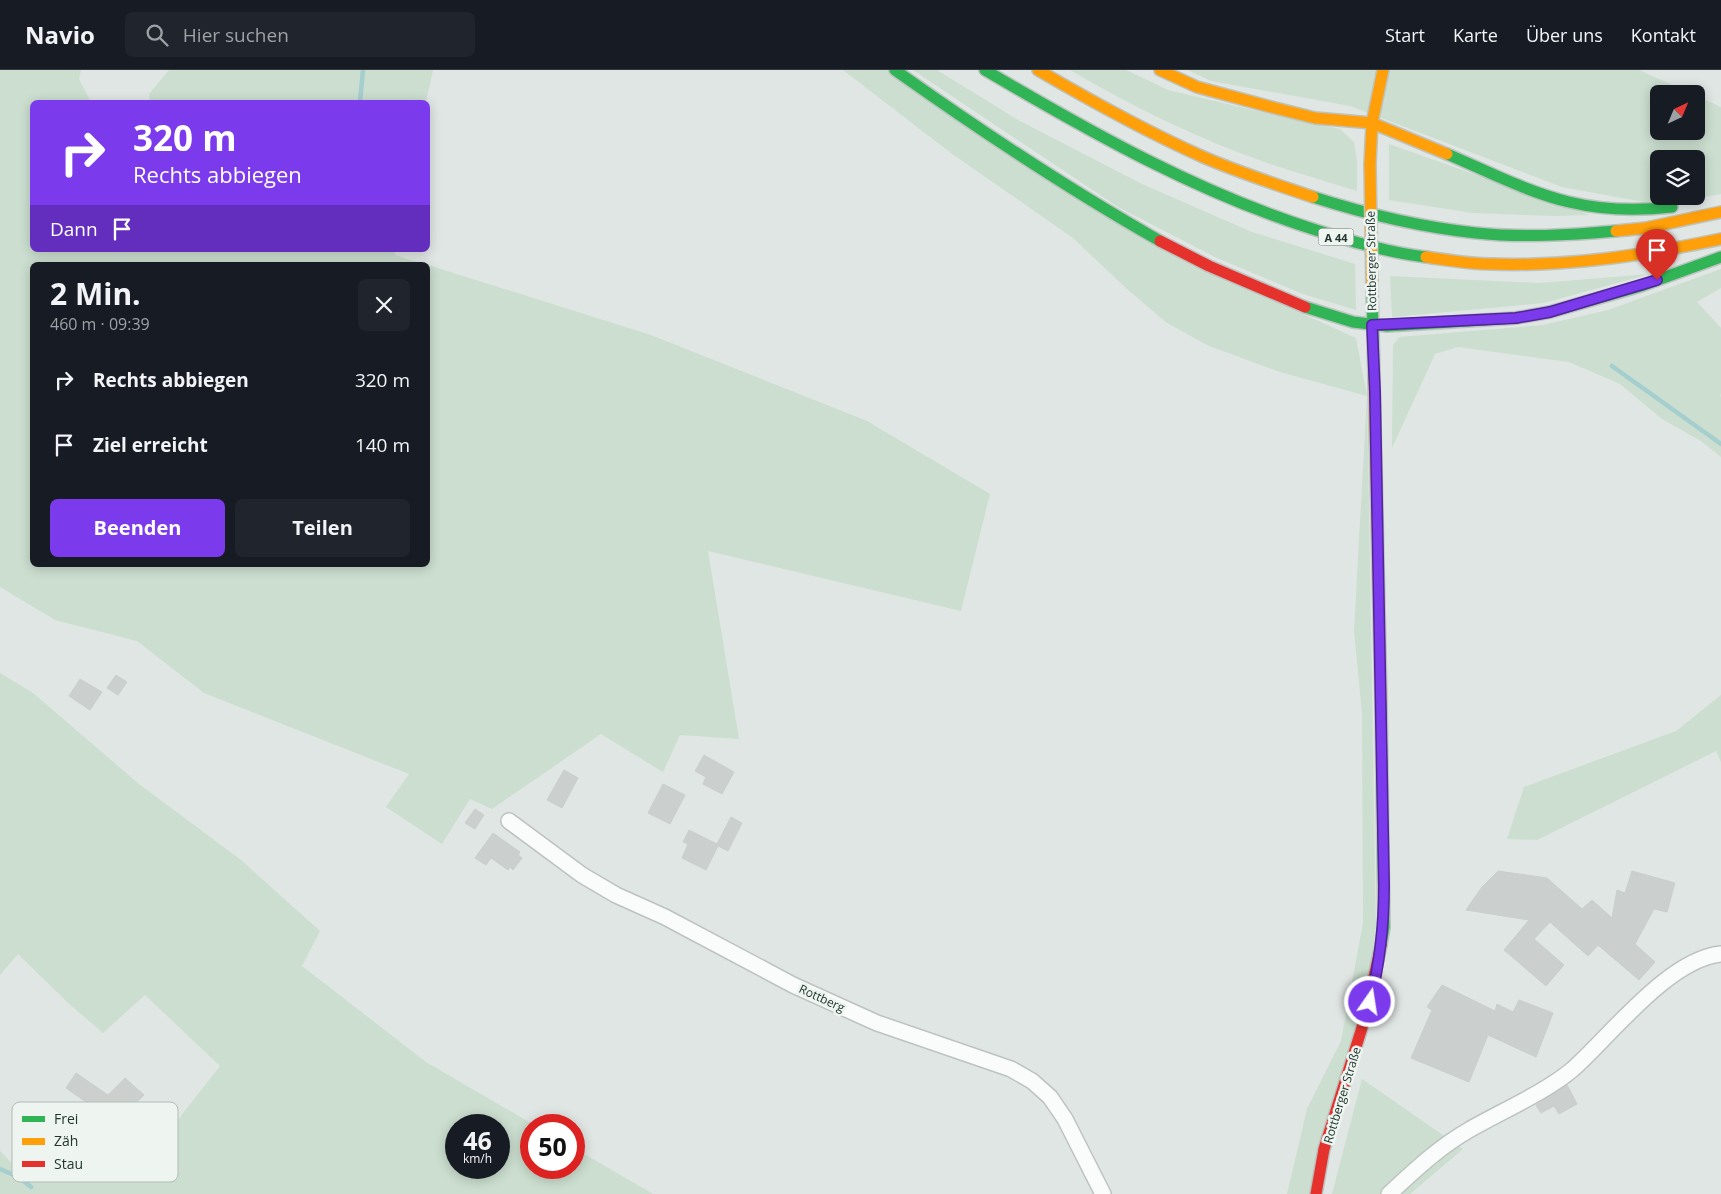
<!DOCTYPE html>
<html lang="de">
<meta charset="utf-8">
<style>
:root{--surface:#171b24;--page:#20242c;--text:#f1f3f6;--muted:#9ea1a6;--line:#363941;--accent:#7c3aed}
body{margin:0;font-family:"Open Sans",sans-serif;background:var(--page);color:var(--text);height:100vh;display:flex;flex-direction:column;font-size:19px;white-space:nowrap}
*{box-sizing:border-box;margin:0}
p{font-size:16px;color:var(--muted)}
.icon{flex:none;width:28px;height:28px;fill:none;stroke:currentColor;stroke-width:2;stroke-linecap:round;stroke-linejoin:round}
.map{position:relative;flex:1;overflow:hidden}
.side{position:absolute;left:30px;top:192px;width:400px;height:305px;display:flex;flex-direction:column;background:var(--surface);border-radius:8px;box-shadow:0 2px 12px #0003}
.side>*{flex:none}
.banner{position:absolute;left:30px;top:30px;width:400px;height:152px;border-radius:8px;box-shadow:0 2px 12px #0003;background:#7c3aed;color:#fff;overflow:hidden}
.needle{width:32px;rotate:44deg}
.buttons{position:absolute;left:1650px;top:15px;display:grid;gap:10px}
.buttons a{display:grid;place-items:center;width:55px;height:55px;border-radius:8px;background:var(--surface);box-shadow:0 2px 12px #0003;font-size:25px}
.speed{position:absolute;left:445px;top:1044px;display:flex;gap:10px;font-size:25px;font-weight:700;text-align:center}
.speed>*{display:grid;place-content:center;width:65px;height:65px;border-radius:50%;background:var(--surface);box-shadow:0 2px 12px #0003;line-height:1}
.speed small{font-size:12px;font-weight:400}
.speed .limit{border:8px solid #d22;background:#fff;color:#111}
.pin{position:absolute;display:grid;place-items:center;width:42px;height:42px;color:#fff;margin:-51px -21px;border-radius:50% 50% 50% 0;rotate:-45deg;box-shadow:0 0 5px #0007}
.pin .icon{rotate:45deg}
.me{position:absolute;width:55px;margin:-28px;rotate:13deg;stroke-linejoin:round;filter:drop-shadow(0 0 4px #0008)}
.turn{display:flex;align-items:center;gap:18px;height:105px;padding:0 20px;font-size:22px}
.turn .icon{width:65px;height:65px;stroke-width:2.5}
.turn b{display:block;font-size:35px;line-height:42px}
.then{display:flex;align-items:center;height:48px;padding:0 20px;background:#0003;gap:10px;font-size:19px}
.round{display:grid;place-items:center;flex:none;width:52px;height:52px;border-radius:8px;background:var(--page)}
.overview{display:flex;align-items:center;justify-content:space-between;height:85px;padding:0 20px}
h1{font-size:30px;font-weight:700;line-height:38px}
.action{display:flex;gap:10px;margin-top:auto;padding:10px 20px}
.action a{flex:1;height:58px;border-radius:8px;background:var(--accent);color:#fff;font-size:20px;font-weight:700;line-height:58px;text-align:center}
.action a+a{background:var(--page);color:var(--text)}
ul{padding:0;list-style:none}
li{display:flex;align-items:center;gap:15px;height:65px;padding:0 20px}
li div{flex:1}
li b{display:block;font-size:19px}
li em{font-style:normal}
header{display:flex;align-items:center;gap:30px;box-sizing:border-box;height:70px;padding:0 25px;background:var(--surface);border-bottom:1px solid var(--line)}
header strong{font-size:24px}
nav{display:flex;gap:28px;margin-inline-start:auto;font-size:18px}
.search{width:350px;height:45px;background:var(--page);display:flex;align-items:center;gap:12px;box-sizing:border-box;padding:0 18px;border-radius:8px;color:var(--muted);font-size:19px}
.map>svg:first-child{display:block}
.green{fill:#cbdecf;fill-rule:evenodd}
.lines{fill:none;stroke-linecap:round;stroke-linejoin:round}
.stream{stroke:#a5cecf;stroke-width:4.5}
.building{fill:#cbcfcd;stroke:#c9cfcc}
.street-casing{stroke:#bdc3c0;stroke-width:18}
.fast-casing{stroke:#bdc3c0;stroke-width:14}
.slow-casing{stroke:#bdc3c0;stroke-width:14}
.jam-casing{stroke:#bdc3c0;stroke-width:14}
.street{stroke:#fafbfb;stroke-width:15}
.fast{stroke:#30b455;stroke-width:11}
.slow{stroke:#ff9f0a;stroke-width:11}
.jam{stroke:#e5322d;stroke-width:11}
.slow-bridge-casing{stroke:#bdc3c0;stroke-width:14;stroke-linecap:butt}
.slow-bridge{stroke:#ff9f0a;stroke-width:11}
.route-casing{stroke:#51269a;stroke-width:12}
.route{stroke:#7c3aed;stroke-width:9}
.labels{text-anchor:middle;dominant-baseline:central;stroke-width:5;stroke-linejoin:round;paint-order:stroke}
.shield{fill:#eef5f1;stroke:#5f6f69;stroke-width:1}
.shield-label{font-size:11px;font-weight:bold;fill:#22362f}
.street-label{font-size:12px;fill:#22362f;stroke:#eef5f1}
.key{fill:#eef5f1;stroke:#b1bcb7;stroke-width:1}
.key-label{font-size:14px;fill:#22362f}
</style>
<header>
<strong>Navio</strong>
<div class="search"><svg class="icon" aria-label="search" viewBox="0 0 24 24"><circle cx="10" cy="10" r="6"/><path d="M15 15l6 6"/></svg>Hier suchen</div>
<nav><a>Start</a><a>Karte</a><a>Über uns</a><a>Kontakt</a></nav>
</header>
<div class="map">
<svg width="1721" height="1124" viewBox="0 0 1721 1124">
<rect width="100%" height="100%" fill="#e0e6e3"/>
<g class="green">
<polygon points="0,0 81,0 79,9 91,32 32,32 32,180 396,180 395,185 426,195 32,195 32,495 428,495 428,195 651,265 867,351 990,424 961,541 708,481 739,669 680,665 663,702 601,664 492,739 470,729 442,774 386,737 409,704 204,623 137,571 55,550 0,517"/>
<polygon points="169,0 433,0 426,32 150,32 149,24"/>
<polygon points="843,0 887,0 1166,182 1356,268 1367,326 1376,858 1369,911 1311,1124 1287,1124 1307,1039 1341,971 1363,853 1362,643 1354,561 1367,326 1280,302 1209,276 1167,253 1127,219 1073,168 951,83"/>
<polygon points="913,0 937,0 1018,50 1142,114 1252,162 1355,194 1356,240 1303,224 1217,188 1118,137"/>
<path d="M 1070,0 L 1126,0 L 1168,20 L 1296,50 L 1340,59 L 1354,72 L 1357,91 L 1357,121 C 1328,112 1298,103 1270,94 C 1201,70 1133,37 1070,0 Z"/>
<path d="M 1188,0 L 1639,0 L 1692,24 L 1659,24 L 1659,61 L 1696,61 L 1696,26 L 1721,37 L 1721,124 L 1660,135 L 1562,117 L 1350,36 L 1211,11 ZM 1659,89 L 1696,89 L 1696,126 L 1659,126 Z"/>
<polygon points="1389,74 1590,145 1554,146 1473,143 1389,130"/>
<polygon points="1721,199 1721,218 1697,232 1721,258 1721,323 1719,329 1721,325 1721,387 1701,371 1662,349 1620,314 1569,292 1458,277 1435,284 1392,378 1393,275 1399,267 1543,255 1608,240"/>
<polygon points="1650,204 1544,233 1392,247 1390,206 1539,213"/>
<path d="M 0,603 L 33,623 L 139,714 L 241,790 L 320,861 L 302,896 L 426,992 L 534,1055 L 531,1055 L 531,1098 L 574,1098 L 574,1078 L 653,1124 L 0,1124 L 0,1081 L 29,1111 L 70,1086 L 137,1102 L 220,996 L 145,925 L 103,963 L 67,932 L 18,884 L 0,905 ZM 456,1055 L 499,1055 L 499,1098 L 456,1098 Z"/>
<polygon points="1721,625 1721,692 1716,681 1537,770 1507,769 1524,717 1676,661"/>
<polygon points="1362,1009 1463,1079 1410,1124 1332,1124"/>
</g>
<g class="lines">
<g class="stream">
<polyline points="360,32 363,0"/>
<polyline points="1612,296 1721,374"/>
<polyline points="0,1099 19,1107 31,1117"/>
</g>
</g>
<g class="building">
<polygon points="116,605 127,612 118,625 107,618"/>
<polygon points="80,609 102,622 90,640 69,626"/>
<polygon points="704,685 734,702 722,724 703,714 706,707 695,701"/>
<polygon points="564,700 578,708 562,738 547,730"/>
<polygon points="663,714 685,725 670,754 648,743"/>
<polygon points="475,739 484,745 475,759 465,753"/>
<polygon points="731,747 742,753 728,781 718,776 706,800 682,788 688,774 683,772 689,760 717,774"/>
<polygon points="493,763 520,782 518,785 522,788 513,800 510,797 508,800 491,788 486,795 475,788"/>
<polygon points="1498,801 1547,808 1582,839 1592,830 1612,848 1617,820 1625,823 1632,801 1675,813 1667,842 1654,839 1635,874 1655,892 1639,910 1598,875 1588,886 1550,852 1534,869 1564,895 1546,916 1504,880 1529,850 1466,840 1482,817"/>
<polygon points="1442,915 1495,941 1497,934 1513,942 1519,930 1553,943 1536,987 1488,965 1469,1012 1411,988 1432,940 1427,937"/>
<polygon points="76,1003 108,1025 125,1008 144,1025 131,1038 156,1064 140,1082 107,1050 109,1048 66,1018"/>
<polygon points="1567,1015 1577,1034 1559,1044 1554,1036 1541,1043 1536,1035"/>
</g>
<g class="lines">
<g class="street-casing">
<g id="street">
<polyline points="509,751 582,805 616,825 665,847 793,915 877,953 1011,999 1032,1011 1050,1027 1065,1049 1103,1124"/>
<path d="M 1389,1124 C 1414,1101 1439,1077 1469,1060 C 1500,1042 1546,1022 1573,999 C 1611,965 1669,889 1721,884"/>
</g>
</g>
<g class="fast-casing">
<g id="fast">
<path d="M 895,0 C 981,61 1068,119 1160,171"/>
<path d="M 985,0 C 1092,63 1200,124 1319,161 C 1354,172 1390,183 1426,187"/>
<path d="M 1447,84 C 1487,101 1527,122 1569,132 C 1602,140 1638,141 1672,137"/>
<path d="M 1313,127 C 1366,144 1420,157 1476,163 C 1522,168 1570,165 1616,161"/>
<polyline points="1372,218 1374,309"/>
<polyline points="1305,237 1353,252 1387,256 1516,248 1550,242 1641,216 1721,187"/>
<polyline points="1381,633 1384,857 1381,875"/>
</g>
</g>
<g class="slow-casing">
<g id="slow">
<path d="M 1038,0 C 1091,31 1145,61 1201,86 C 1237,102 1275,114 1313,127"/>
<polyline points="1160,0 1197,17 1275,38 1315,48 1372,53 1447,84"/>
<polyline points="1370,94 1372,53 1383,0"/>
<polyline points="1616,161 1646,158 1721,142"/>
<path d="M 1426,187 C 1447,190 1469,194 1490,194 C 1568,197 1645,185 1721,169"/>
<polyline points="1374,309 1381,633"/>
</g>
</g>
<g class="jam-casing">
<g id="jam">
<polyline points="1160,171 1209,196 1305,237"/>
<polyline points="1316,1124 1324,1079 1365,948 1381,875"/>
</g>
</g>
<use href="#street" class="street"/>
<use href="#fast" class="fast"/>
<use href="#slow" class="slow"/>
<use href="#jam" class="jam"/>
<g class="slow-bridge-casing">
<polyline id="slow-bridge" points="1370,94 1372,218"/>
</g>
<use href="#slow-bridge" class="slow-bridge"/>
</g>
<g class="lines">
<g class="route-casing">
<path id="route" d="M 1370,932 C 1380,893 1384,856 1384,815 L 1375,322 L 1372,255 L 1516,248 L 1550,242 L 1657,210"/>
</g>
<use href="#route" class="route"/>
</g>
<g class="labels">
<rect class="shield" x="1318.5" y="158.5" width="35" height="17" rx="4"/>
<g class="shield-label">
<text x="1336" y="167">A 44</text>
</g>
<g class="street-label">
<text transform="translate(1371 191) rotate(-91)">Rottberger Straße</text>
<text transform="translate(822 928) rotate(25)">Rottberg</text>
<text transform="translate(1342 1025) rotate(-73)">Rottberger Straße</text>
</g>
</g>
<rect x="12" y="1032" width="166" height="80" rx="8" class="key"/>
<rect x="22" y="1046" width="23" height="6" fill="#30b455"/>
<rect x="22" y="1068" width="23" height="7" fill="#ff9f0a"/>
<rect x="22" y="1091" width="23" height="6" fill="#e5322d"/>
<g class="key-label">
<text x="54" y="1054">Frei</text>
<text x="54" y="1076">Zäh</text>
<text x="54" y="1099">Stau</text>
</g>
</svg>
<div class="buttons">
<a><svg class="needle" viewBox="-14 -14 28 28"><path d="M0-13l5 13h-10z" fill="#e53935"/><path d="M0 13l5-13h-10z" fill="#9ea1a6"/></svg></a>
<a><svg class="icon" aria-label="layers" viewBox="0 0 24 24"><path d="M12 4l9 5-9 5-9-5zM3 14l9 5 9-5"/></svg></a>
</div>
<div class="speed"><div>46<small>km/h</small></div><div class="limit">50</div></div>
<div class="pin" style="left:1657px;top:210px;background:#d93025"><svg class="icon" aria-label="arrive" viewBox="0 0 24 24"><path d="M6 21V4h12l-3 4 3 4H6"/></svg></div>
<svg class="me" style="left:1370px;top:932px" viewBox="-20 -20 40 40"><circle r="17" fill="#7c3aed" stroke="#fff" stroke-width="3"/><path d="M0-11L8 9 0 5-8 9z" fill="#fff"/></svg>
<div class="banner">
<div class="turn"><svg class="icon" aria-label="right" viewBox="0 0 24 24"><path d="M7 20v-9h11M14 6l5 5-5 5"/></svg><div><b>320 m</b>Rechts abbiegen</div></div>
<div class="then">Dann<svg class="icon" aria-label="arrive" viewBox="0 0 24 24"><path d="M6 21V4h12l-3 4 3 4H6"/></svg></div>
</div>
<section class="side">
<div class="overview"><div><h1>2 Min.</h1><p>460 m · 09:39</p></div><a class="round"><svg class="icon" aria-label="close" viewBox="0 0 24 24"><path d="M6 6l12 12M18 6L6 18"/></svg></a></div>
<ul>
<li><svg class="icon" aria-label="right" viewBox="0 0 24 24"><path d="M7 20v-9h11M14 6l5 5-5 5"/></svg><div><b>Rechts abbiegen</b></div><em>320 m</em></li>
<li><svg class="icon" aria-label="arrive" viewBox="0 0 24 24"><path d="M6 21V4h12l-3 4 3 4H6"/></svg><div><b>Ziel erreicht</b></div><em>140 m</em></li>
</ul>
<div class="action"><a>Beenden</a><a>Teilen</a></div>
</section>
</div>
